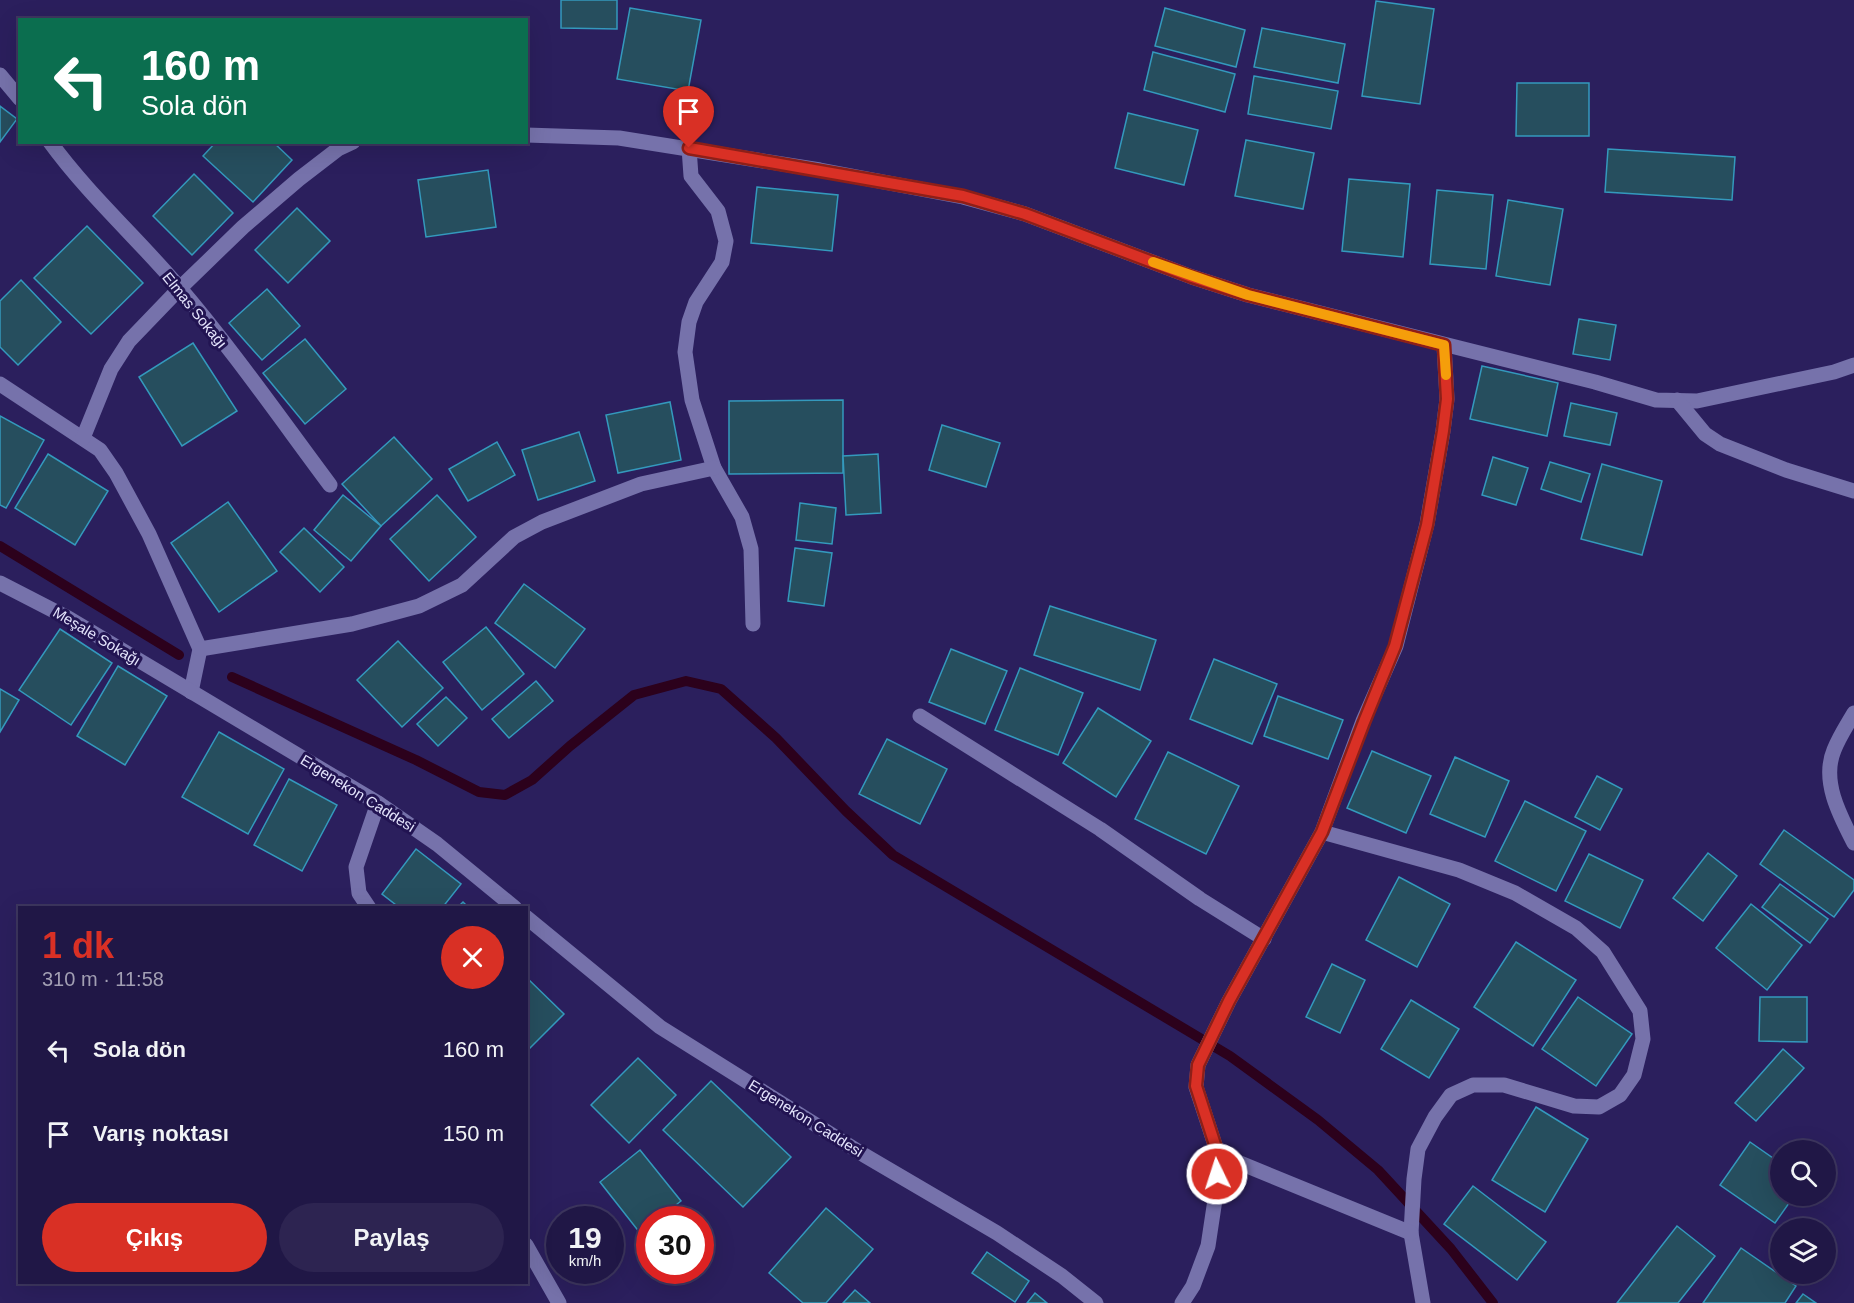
<!DOCTYPE html>
<html lang="tr">
<meta charset="utf-8">
<style>
:root{--surface:#201746;--page:#2d2451;--text:#f1f3f6;--muted:#a29fb3;--line:#3d365f;--accent:#d93025}
body{margin:0;font-family:Helvetica,sans-serif;background:var(--page);color:var(--text);height:100vh;display:flex;flex-direction:column;font-size:22px;white-space:nowrap}
*{box-sizing:border-box;margin:0}
p{font-size:20px;color:var(--muted)}
.icon{flex:none;width:33px;height:33px;fill:none;stroke:currentColor;stroke-width:2;stroke-linecap:round;stroke-linejoin:round}
.map{position:relative;flex:1;overflow:hidden}
.drawer{position:absolute;left:18px;top:906px;width:510px;height:378px;display:flex;flex-direction:column;background:var(--surface);border-radius:0px;box-shadow:0 6px 24px #0002,0 0 0 2px var(--line)}
.drawer>*{flex:none}
.top-card{position:absolute;left:18px;top:18px;width:510px;height:126px;border-radius:0px;box-shadow:0 6px 24px #0002,0 0 0 2px var(--line);background:#0b6e4f;color:#fff;overflow:hidden}
.buttons{position:absolute;left:1770px;top:1140px;display:grid;gap:12px}
.buttons a{display:grid;place-items:center;width:66px;height:66px;border-radius:50%;background:var(--surface);box-shadow:0 6px 24px #0002,0 0 0 2px var(--line);font-size:30px}
.speed{position:absolute;left:546px;top:1206px;display:flex;gap:12px;font-size:30px;font-weight:700;text-align:center}
.speed>*{display:grid;place-content:center;width:78px;height:78px;border-radius:50%;background:var(--surface);box-shadow:0 6px 24px #0002,0 0 0 2px var(--line);line-height:1}
.speed small{font-size:15px;font-weight:400}
.speed .limit{border:9px solid #d22;background:#fff;color:#111}
.pin{position:absolute;display:grid;place-items:center;width:51px;height:51px;color:#fff;margin:-62px -26px;border-radius:50% 50% 50% 0;rotate:-45deg;box-shadow:0 0 6px #0007}
.pin .icon{rotate:45deg}
.me{position:absolute;width:66px;margin:-33px;rotate:356deg;stroke-linejoin:round;filter:drop-shadow(0 0 4px #0008)}
.turn{display:flex;align-items:center;gap:21px;height:126px;padding:0 24px;font-size:27px}
.turn .icon{width:78px;height:78px;stroke-width:2.5}
.turn b{display:block;font-size:42px;line-height:51px}
.round{display:grid;place-items:center;flex:none;width:63px;height:63px;border-radius:32px;background:var(--page)}
.overview{display:flex;align-items:center;justify-content:space-between;height:102px;padding:0 24px}
h1{font-size:36px;font-weight:700;line-height:45px;color:var(--accent)}
.primary-button{display:flex;gap:12px;margin-top:auto;padding:12px 24px}
.primary-button a{flex:1;height:69px;border-radius:36px;background:var(--accent);color:#fff;font-size:24px;font-weight:700;line-height:69px;text-align:center}
.primary-button a+a{background:var(--page);color:var(--text)}
ul{padding:0;list-style:none}
li{display:flex;align-items:center;gap:18px;height:84px;padding:0 24px}
li div{flex:1}
li b{display:block;font-size:22px}
li em{font-style:normal}
.map>svg:first-child{display:block}
.lines{fill:none;stroke-linecap:round;stroke-linejoin:round}
.stream{stroke:#2c011c;stroke-width:10}
.building{fill:#264e5e;stroke:#3499bd;stroke-width:1.5}
.minor{stroke:#7672ab;stroke-width:15}
.route-casing{stroke:#8d1f18;stroke-width:15}
.route{stroke:#d93025;stroke-width:10}
.slow{stroke:#f59e0b;stroke-width:10}
.labels{text-anchor:middle;dominant-baseline:central;stroke-width:6;stroke-linejoin:round;paint-order:stroke}
.street-label{font-size:15px;fill:#e4e4fc;stroke:#221452}
</style>
<div class="map">
<svg width="1854" height="1303" viewBox="0 0 1854 1303">
<rect width="100%" height="100%" fill="#2b1f5d"/>
<g class="lines">
<g class="stream">
<polyline points="0,546 179,655"/>
<polyline points="232,677 416,760 479,792 505,795 532,780 570,746 634,695 686,681 721,689 776,738 846,811 893,855 1230,1056 1318,1120 1378,1170 1451,1249 1493,1303"/>
</g>
</g>
<g class="building">
<polygon points="561,0 617,0 617,29 561,28"/>
<polygon points="1376,1 1434,9 1420,104 1362,96"/>
<polygon points="630,8 701,20 688,91 617,79"/>
<polygon points="1165,8 1245,30 1236,67 1155,46"/>
<polygon points="1262,28 1345,44 1338,83 1254,67"/>
<polygon points="1153,52 1235,74 1225,112 1144,90"/>
<polygon points="1254,76 1338,91 1331,129 1248,114"/>
<polygon points="1517,83 1589,83 1589,136 1516,136"/>
<polygon points="0,106 17,119 0,142"/>
<polygon points="1128,113 1198,130 1184,185 1115,168"/>
<polygon points="1246,140 1314,153 1303,209 1235,196"/>
<polygon points="216,142 273,142 292,160 253,202 203,156"/>
<polygon points="1608,149 1735,157 1732,200 1605,192"/>
<polygon points="488,170 496,227 426,237 418,180"/>
<polygon points="194,174 233,213 192,255 153,216"/>
<polygon points="1349,179 1410,184 1403,257 1342,251"/>
<polygon points="757,187 838,195 832,251 751,243"/>
<polygon points="1437,190 1493,195 1486,269 1430,264"/>
<polygon points="1508,200 1563,209 1550,285 1496,276"/>
<polygon points="297,208 330,241 288,283 255,250"/>
<polygon points="87,226 143,283 91,334 34,278"/>
<polygon points="21,280 61,322 18,365 0,347 0,301"/>
<polygon points="267,289 300,326 262,360 229,323"/>
<polygon points="1579,319 1616,325 1610,360 1573,354"/>
<polygon points="305,339 346,389 305,424 263,373"/>
<polygon points="193,343 237,411 182,446 139,377"/>
<polygon points="1482,366 1558,383 1547,436 1470,419"/>
<polygon points="843,400 843,473 729,474 729,401"/>
<polygon points="670,402 681,460 618,473 606,415"/>
<polygon points="1571,403 1617,413 1610,445 1564,436"/>
<polygon points="0,416 44,440 6,508 0,505"/>
<polygon points="942,425 1000,443 986,487 929,470"/>
<polygon points="579,432 595,481 538,500 522,450"/>
<polygon points="394,437 432,479 381,526 342,484"/>
<polygon points="497,442 515,475 468,501 449,469"/>
<polygon points="48,454 108,491 75,545 15,508"/>
<polygon points="878,454 881,513 846,515 843,456"/>
<polygon points="1493,457 1528,468 1516,505 1482,495"/>
<polygon points="1550,462 1590,474 1581,502 1541,489"/>
<polygon points="1602,464 1662,481 1642,555 1581,539"/>
<polygon points="343,495 381,526 351,561 314,530"/>
<polygon points="437,495 476,537 429,581 390,539"/>
<polygon points="228,502 277,571 219,612 171,543"/>
<polygon points="800,503 836,508 832,544 796,540"/>
<polygon points="304,528 344,567 320,592 280,552"/>
<polygon points="795,548 832,553 824,606 788,601"/>
<polygon points="524,584 585,629 555,668 495,623"/>
<polygon points="1050,606 1156,640 1140,690 1034,655"/>
<polygon points="486,627 524,674 482,710 443,662"/>
<polygon points="60,629 112,663 71,725 19,690"/>
<polygon points="398,641 443,688 402,727 357,680"/>
<polygon points="951,649 1007,671 985,724 929,702"/>
<polygon points="1214,659 1277,684 1252,744 1190,719"/>
<polygon points="118,666 167,696 125,765 77,736"/>
<polygon points="1020,668 1083,693 1058,755 995,730"/>
<polygon points="536,681 553,701 509,738 492,719"/>
<polygon points="0,689 19,700 0,732"/>
<polygon points="1278,696 1343,720 1328,759 1264,736"/>
<polygon points="446,697 467,718 438,746 417,724"/>
<polygon points="1098,708 1151,741 1116,797 1063,763"/>
<polygon points="219,732 284,769 248,834 182,797"/>
<polygon points="887,739 947,769 920,824 859,794"/>
<polygon points="1372,751 1431,776 1406,833 1347,808"/>
<polygon points="1168,752 1239,786 1206,854 1135,819"/>
<polygon points="1455,757 1509,781 1485,837 1430,814"/>
<polygon points="1597,776 1622,789 1600,830 1575,817"/>
<polygon points="289,779 337,805 302,871 254,845"/>
<polygon points="1525,801 1586,831 1556,891 1495,861"/>
<polygon points="1784,830 1854,880 1854,890 1834,917 1760,864"/>
<polygon points="416,849 461,884 442,908 400,908 382,894"/>
<polygon points="1708,853 1737,876 1703,921 1673,898"/>
<polygon points="1589,854 1643,880 1620,928 1565,901"/>
<polygon points="1399,877 1450,904 1417,967 1366,940"/>
<polygon points="1780,884 1828,919 1810,943 1762,907"/>
<polygon points="463,902 469,908 457,908"/>
<polygon points="1751,904 1802,945 1767,990 1716,948"/>
<polygon points="1516,942 1576,980 1533,1046 1474,1007"/>
<polygon points="1332,964 1365,980 1340,1033 1306,1017"/>
<polygon points="526,977 564,1014 526,1052"/>
<polygon points="1578,997 1632,1034 1596,1086 1542,1049"/>
<polygon points="1760,997 1807,997 1807,1042 1759,1041"/>
<polygon points="1411,1000 1459,1029 1429,1078 1381,1049"/>
<polygon points="1783,1049 1804,1068 1756,1121 1735,1103"/>
<polygon points="638,1058 676,1095 629,1143 591,1105"/>
<polygon points="711,1081 791,1157 743,1207 663,1130"/>
<polygon points="1536,1107 1588,1139 1545,1212 1492,1180"/>
<polygon points="1750,1142 1780,1163 1780,1196 1794,1196 1775,1223 1720,1185"/>
<polygon points="640,1150 681,1201 657,1220 650,1220 650,1226 640,1233 600,1182"/>
<polygon points="1473,1186 1546,1242 1517,1280 1444,1224"/>
<polygon points="826,1208 873,1249 826,1303 803,1303 769,1273"/>
<polygon points="1677,1226 1715,1256 1678,1303 1617,1303"/>
<polygon points="1741,1248 1796,1286 1785,1303 1703,1303"/>
<polygon points="987,1252 1029,1281 1015,1302 972,1273"/>
<polygon points="855,1290 870,1303 843,1303"/>
<polygon points="1035,1293 1047,1303 1027,1303"/>
<polygon points="1803,1294 1816,1303 1796,1303"/>
</g>
<g class="lines">
<g class="minor">
<polyline points="0,75 20,99"/>
<polyline points="526,135 619,138 820,170 963,197 1025,214 1192,277 1248,295 1595,382 1656,400 1697,401 1834,372 1854,365"/>
<path d="M 50,142 C 88,194 136,237 178,286 C 232,349 280,418 330,485"/>
<polyline points="689,148 691,176 718,211 726,241 722,262 696,302 689,322 685,352 692,400 714,468 742,517 751,549 753,624"/>
<polyline points="0,384 100,450 116,473 149,534 200,649 191,692"/>
<polyline points="1677,400 1705,434 1720,444 1786,470 1854,491"/>
<polyline points="83,438 111,369 129,341 180,288 243,227 299,179 338,149 353,142"/>
<polyline points="0,583 68,618 378,803 437,844 515,908"/>
<polyline points="200,649 352,624 419,606 462,585 514,537 542,522 641,484 714,468"/>
<path d="M 1854,713 C 1847,725 1839,737 1834,750 C 1821,781 1840,816 1854,843"/>
<polyline points="920,716 1100,829 1200,899 1264,939"/>
<polyline points="1322,832 1459,870 1515,893 1576,928 1603,952 1640,1011 1643,1039 1634,1075 1620,1095 1599,1107 1574,1106 1504,1085 1473,1085 1451,1095 1435,1117 1418,1149 1414,1179 1411,1233 1423,1303"/>
<polyline points="369,908 359,893 356,867 378,803"/>
<polyline points="526,917 660,1027 864,1155 997,1233 1062,1276 1096,1303"/>
<polyline points="1218,1154 1411,1233"/>
<polyline points="526,1245 559,1303"/>
<polyline points="1182,1303 1193,1286 1208,1246 1216,1193 1218,1154 1196,1087 1198,1065 1229,1001 1322,832 1363,721 1396,646 1427,524 1443,431 1447,399 1444,345"/>
</g>
</g>
<g class="lines">
<g class="route-casing">
<polyline id="route" points="689,148 963,196 1025,214 1192,277 1248,295 1444,345 1447,399 1443,431 1427,525 1395,646 1364,722 1322,832 1229,1001 1198,1065 1196,1086 1218,1154 1217,1174"/>
</g>
<use href="#route" class="route"/>
<polyline class="slow" points="1153,262 1248,295 1444,345 1446,375"/>
</g>
<g class="labels">
<g class="street-label">
<text transform="translate(195 310) rotate(51)">Elmas Sokağı</text>
<text transform="translate(97 636) rotate(31)">Meşale Sokağı</text>
<text transform="translate(358 793) rotate(32)">Ergenekon Caddesi</text>
<text transform="translate(806 1118) rotate(32)">Ergenekon Caddesi</text>
</g>
</g>
</svg>
<div class="buttons">
<a><svg class="icon" aria-label="search" viewBox="0 0 24 24"><circle cx="10" cy="10" r="6"/><path d="M15 15l6 6"/></svg></a>
<a><svg class="icon" aria-label="layers" viewBox="0 0 24 24"><path d="M12 4l9 5-9 5-9-5zM3 14l9 5 9-5"/></svg></a>
</div>
<div class="speed"><div>19<small>km/h</small></div><div class="limit">30</div></div>
<div class="pin" style="left:689px;top:148px;background:#d93025"><svg class="icon" aria-label="arrive" viewBox="0 0 24 24"><path d="M6 21V4h12l-3 4 3 4H6"/></svg></div>
<svg class="me" style="left:1217px;top:1174px" viewBox="-20 -20 40 40"><circle r="17" fill="#d93025" stroke="#fff" stroke-width="3"/><path d="M0-11L8 9 0 5-8 9z" fill="#fff"/></svg>
<div class="top-card">
<div class="turn"><svg class="icon" aria-label="left" viewBox="0 0 24 24"><path d="M17 20v-9H6M10 6l-5 5 5 5"/></svg><div><b>160 m</b>Sola dön</div></div>
</div>
<section class="drawer">
<div class="overview"><div><h1>1 dk</h1><p>310 m · 11:58</p></div><a class="round" style="background:#d93025;color:#fff"><svg class="icon" aria-label="close" viewBox="0 0 24 24"><path d="M6 6l12 12M18 6L6 18"/></svg></a></div>
<ul>
<li><svg class="icon" aria-label="left" viewBox="0 0 24 24"><path d="M17 20v-9H6M10 6l-5 5 5 5"/></svg><div><b>Sola dön</b></div><em>160 m</em></li>
<li><svg class="icon" aria-label="arrive" viewBox="0 0 24 24"><path d="M6 21V4h12l-3 4 3 4H6"/></svg><div><b>Varış noktası</b></div><em>150 m</em></li>
</ul>
<div class="primary-button"><a>Çıkış</a><a>Paylaş</a></div>
</section>
</div>
